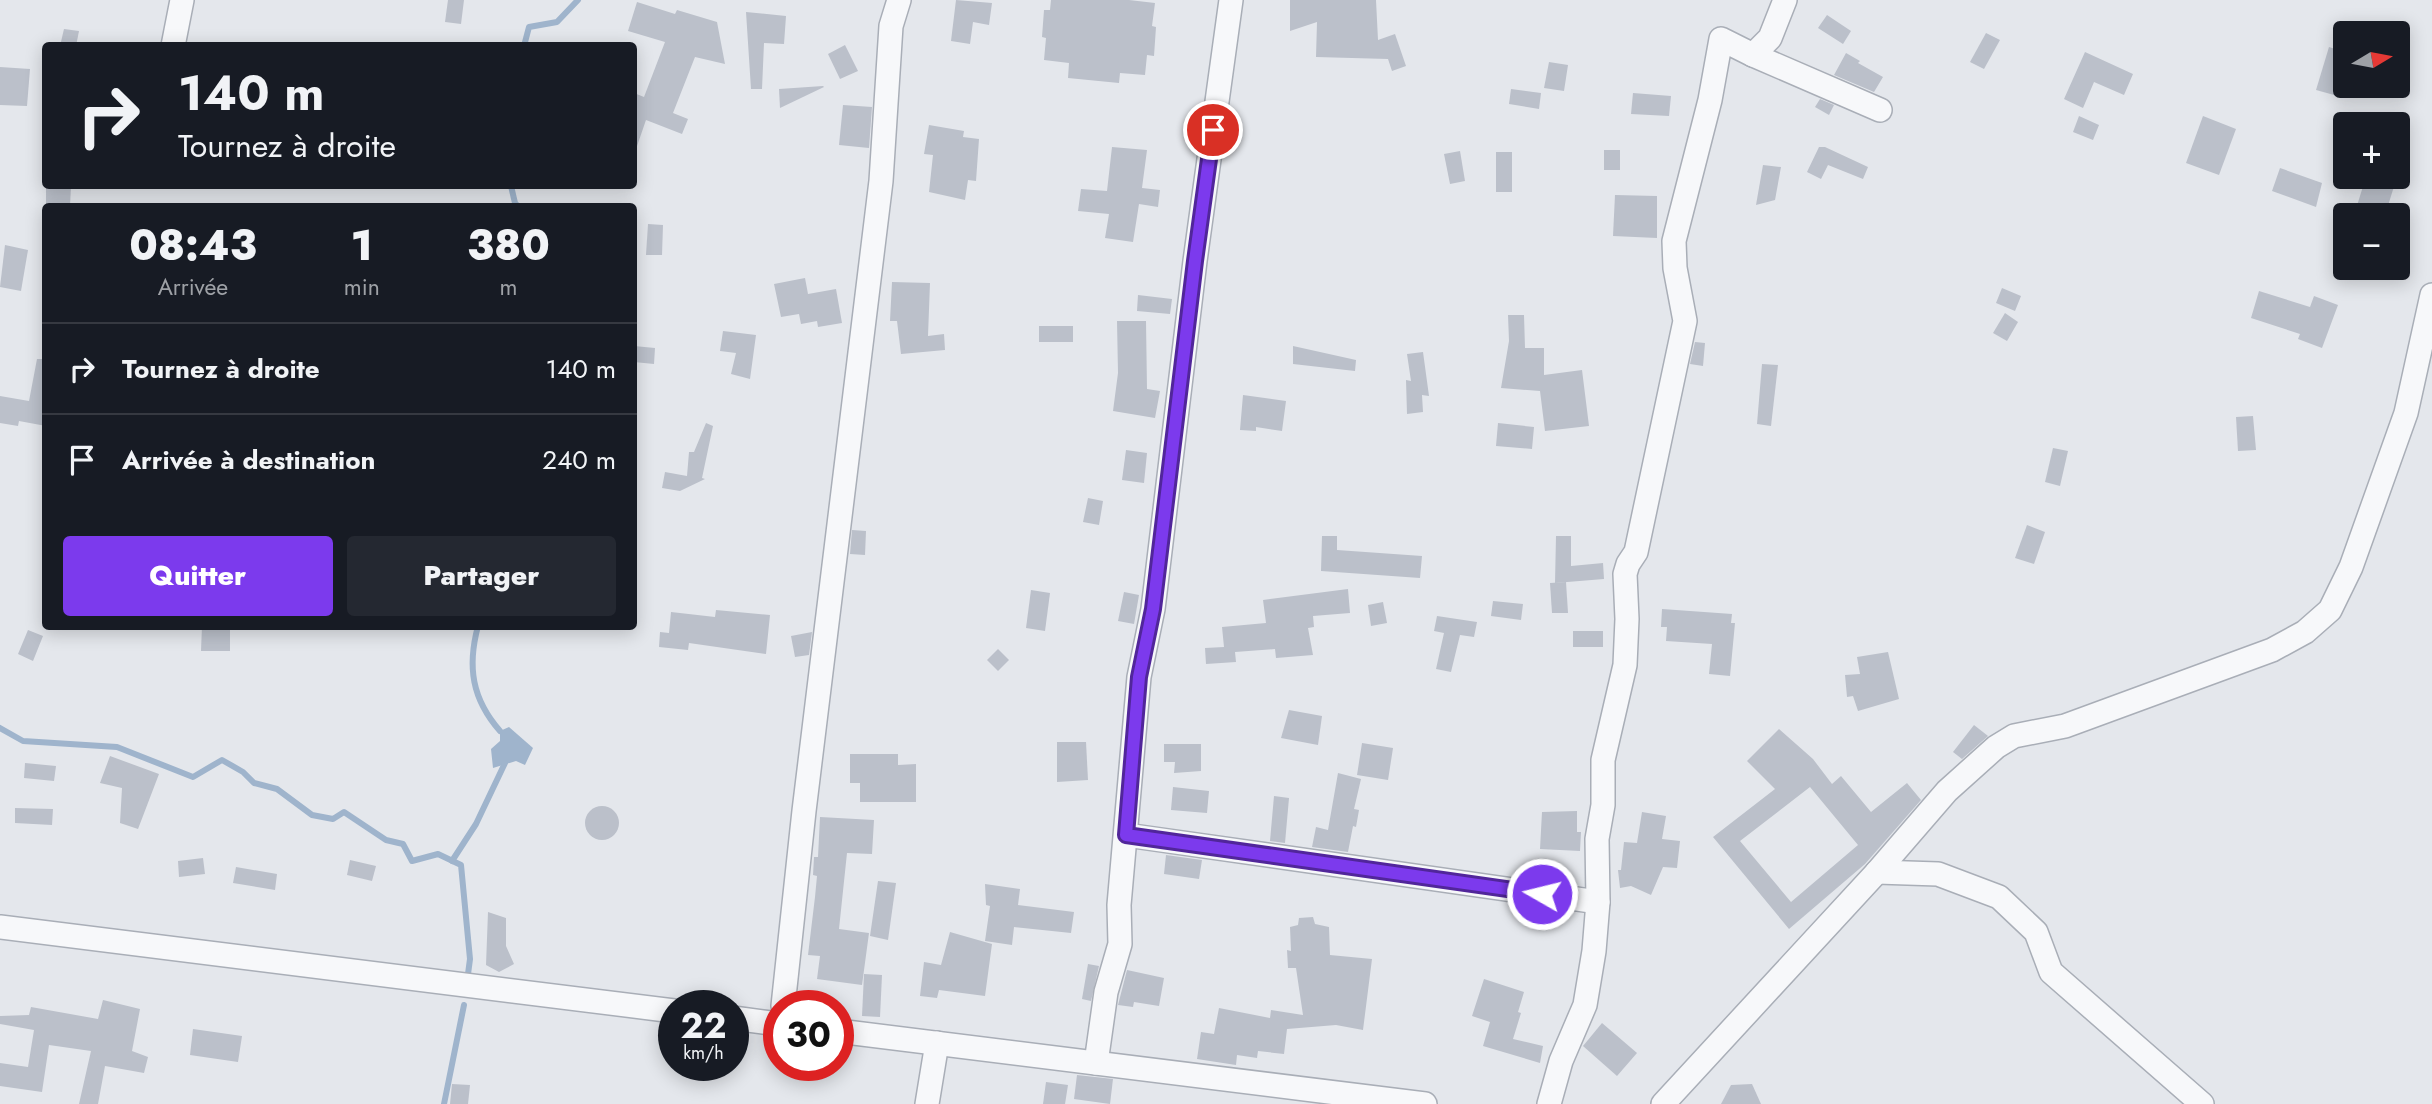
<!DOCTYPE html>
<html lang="fr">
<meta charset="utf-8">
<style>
:root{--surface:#171b24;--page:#242831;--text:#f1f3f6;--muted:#9ea1a6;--line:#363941;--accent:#7c3aed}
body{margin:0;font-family:Jost,sans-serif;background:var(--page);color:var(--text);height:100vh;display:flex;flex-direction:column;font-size:26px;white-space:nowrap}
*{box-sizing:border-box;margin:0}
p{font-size:23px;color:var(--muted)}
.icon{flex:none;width:38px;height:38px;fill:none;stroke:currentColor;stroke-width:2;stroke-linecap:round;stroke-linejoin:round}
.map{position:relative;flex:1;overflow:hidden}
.details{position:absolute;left:42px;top:203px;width:595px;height:427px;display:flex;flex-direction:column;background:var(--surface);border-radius:7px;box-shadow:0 4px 18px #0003}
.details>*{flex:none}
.banner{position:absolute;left:42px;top:42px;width:595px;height:147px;border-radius:7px;box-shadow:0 4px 18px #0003;background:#171b24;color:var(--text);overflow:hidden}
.needle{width:46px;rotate:80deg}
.controls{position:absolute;left:2333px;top:21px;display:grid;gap:14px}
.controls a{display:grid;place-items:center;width:77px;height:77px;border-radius:7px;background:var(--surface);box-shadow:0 4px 18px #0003;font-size:35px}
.speed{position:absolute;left:658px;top:990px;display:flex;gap:14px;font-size:35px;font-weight:700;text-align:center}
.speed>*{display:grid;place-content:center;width:91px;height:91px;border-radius:50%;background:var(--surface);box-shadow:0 4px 18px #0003;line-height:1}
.speed small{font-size:18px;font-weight:400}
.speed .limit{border:10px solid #d22;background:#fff;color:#111}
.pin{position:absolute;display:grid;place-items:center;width:60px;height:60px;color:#fff;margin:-30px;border:4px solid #fff;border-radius:50%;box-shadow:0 2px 7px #0007}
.me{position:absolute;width:77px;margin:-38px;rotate:278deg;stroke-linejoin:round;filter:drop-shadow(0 0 5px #0008)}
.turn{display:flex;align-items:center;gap:24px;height:147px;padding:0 21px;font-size:32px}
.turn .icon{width:91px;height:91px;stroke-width:2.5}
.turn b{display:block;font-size:49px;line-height:60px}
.eta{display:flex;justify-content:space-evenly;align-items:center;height:119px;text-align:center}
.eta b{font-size:42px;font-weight:800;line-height:49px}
.button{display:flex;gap:14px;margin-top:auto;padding:14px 21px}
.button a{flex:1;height:80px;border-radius:7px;background:var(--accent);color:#fff;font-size:28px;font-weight:800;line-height:80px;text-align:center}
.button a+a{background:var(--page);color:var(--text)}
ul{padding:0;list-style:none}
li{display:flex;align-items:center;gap:21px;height:91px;padding:0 21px;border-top:2px solid var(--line)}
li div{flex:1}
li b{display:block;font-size:26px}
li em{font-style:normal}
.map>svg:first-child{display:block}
.water{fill:#9fb4cc}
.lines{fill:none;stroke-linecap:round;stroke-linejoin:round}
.stream{stroke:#9fb4cc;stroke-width:6}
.building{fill:#bbc0ca;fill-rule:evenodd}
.minor-casing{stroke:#a9aeb7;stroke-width:26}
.minor{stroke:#f7f8fa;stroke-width:23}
.route-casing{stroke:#51269a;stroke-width:18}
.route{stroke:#7c3aed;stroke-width:12}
</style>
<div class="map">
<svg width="2432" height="1104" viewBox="0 0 2432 1104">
<rect width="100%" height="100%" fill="#e4e7ec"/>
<polygon class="water" points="509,727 533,748 525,765 516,761 493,768 491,749 500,741 500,731"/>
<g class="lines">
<g class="stream">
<polyline points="524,46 529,27 557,22 578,0"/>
<polyline points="511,186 515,203 518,206"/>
<path d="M 478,626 C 467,667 472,699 500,731"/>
<polyline points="0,728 23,741 117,747 193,777 222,760 243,772 254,783 277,789 312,815 333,819 344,812 386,840 403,844 412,861 438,854 461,865 470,959 468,974"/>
<polyline points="452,861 476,824 505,763"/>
<polyline points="444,1104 464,1005"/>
</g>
</g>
<g class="building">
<polygon points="448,0 464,0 461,24 445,22"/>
<polygon points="956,0 992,3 989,25 973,22 970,44 951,41"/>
<polygon points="1051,0 1129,0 1155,3 1152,26 1156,27 1154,56 1147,55 1145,75 1120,73 1119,83 1068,78 1069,63 1044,60 1046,38 1042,37 1044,10 1050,10"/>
<polygon points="1290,0 1376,0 1378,40 1395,34 1406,66 1392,71 1388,59 1316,57 1317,22 1290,31"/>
<polygon points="637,2 675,14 677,10 717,22 725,64 695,57 673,113 688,119 682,134 646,120 636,149 634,149 634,93 644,97 665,42 628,31"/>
<polygon points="746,12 786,16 784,44 764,43 762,89 751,89"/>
<polygon points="1827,15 1851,31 1843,44 1818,28"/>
<polygon points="64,29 79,31 76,46 60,46"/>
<polygon points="1986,33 2000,40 1984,69 1970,62"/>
<polygon points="845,45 858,71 840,79 828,54"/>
<polygon points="2329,47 2345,52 2345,98 2316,90"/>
<polygon points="2085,52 2133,74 2124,95 2094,82 2083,108 2064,99"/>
<polygon points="1846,53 1860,61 1858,63 1883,77 1874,92 1834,75"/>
<polygon points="1549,62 1568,65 1564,91 1544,88"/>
<polygon points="0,67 30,69 27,106 0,105"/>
<polygon points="823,86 824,87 780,108 779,89"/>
<polygon points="1511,89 1541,93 1539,109 1509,104"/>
<polygon points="1633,93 1671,96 1669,116 1631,114"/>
<polygon points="1820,99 1834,105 1829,115 1815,107"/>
<polygon points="843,105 872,107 869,148 839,145"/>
<polygon points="2079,116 2099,125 2093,140 2073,132"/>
<polygon points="2203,116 2236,129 2219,175 2186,163"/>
<polygon points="929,125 964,131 963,137 979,139 976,181 968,180 965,200 929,192 933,155 924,154"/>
<polygon points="1112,147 1147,150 1142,188 1160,190 1158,207 1139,204 1133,242 1105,238 1109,214 1078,211 1081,189 1107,191"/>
<polygon points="1819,147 1825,147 1868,167 1863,179 1828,165 1821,179 1807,172"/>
<rect x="1604" y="150" width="16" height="20"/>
<polygon points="1460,151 1465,181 1450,184 1444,154"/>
<rect x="1496" y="152" width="16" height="40"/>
<polygon points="1763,165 1781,167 1775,200 1756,205"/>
<polygon points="2280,168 2322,183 2316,207 2272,191"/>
<polygon points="2366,177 2397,177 2385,215 2354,215"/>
<polygon points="46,186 71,186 70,206 46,206"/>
<polygon points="1615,195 1657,196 1657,238 1613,236"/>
<polygon points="648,224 663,225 662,255 646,255"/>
<polygon points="5,245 28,250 21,291 0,287"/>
<polygon points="805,278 808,294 836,289 842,323 818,327 817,321 801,324 799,314 781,317 774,284"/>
<polygon points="892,282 930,283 928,336 944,334 945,350 901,354 897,321 890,321"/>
<polygon points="2002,288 2021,296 2015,311 1996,303"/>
<polygon points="2259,291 2310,307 2314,296 2338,305 2322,348 2298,339 2300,334 2251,318"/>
<polygon points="1138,295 1172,299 1170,314 1137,311"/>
<polygon points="2005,313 2018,322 2007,341 1993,333"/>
<polygon points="1508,315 1524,315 1525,348 1544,348 1544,375 1582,370 1589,426 1545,431 1540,391 1501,388 1509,341"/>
<polygon points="1117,321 1146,321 1147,389 1160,391 1155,418 1113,411 1118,373"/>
<rect x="1039" y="326" width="34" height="16"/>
<polygon points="723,331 756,335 750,379 731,374 736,353 720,351"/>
<polygon points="1695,342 1705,343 1703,366 1690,364"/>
<polygon points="634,346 655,348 654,364 634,362"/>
<polygon points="1293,346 1356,360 1355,371 1293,364"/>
<polygon points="1423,352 1429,396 1422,395 1423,412 1407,414 1406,380 1411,381 1407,354"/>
<polygon points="37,359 46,359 46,426 19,421 18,426 0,423 0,396 29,401"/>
<polygon points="1762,364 1778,365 1771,426 1757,424"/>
<polygon points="1243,395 1286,401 1282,431 1256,427 1256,431 1240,430"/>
<polygon points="2253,416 2256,450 2238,451 2236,417"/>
<polygon points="706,423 713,426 702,478 705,479 680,491 662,488 665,472 687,476 689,452 694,452"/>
<polygon points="1498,423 1534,427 1532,449 1496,446"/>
<polygon points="2053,448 2068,451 2060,486 2045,482"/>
<polygon points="1126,450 1147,453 1144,483 1122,480"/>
<polygon points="1088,498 1103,501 1099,525 1083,522"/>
<polygon points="2027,525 2045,532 2034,564 2015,558"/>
<polygon points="852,530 866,531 865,555 850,554"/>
<polygon points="1322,536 1337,536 1337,550 1422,556 1420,578 1321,571"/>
<polygon points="1556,536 1571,536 1571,566 1603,563 1604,579 1555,583"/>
<polygon points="1566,582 1568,613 1552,613 1550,583"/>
<polygon points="1348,589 1350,613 1313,616 1314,627 1308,628 1313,655 1276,658 1275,649 1235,652 1236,662 1206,664 1205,648 1224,647 1222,627 1266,623 1263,600"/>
<polygon points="1031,590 1050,593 1045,631 1026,628"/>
<polygon points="1124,592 1139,595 1134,624 1118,621"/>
<polygon points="1493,601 1523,604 1521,620 1491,616"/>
<polygon points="1383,602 1387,623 1371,626 1368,605"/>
<polygon points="1662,609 1732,614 1731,623 1735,623 1730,676 1709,674 1712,644 1666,641 1667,627 1661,627"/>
<polygon points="716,610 770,615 766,654 689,643 688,650 659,647 660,632 669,633 671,612 715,617"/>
<polygon points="1437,616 1477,622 1474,637 1460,635 1451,672 1436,669 1444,633 1434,631"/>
<polygon points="202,626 230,626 230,651 201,651"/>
<polygon points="28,630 43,636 33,661 18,654"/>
<rect x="1573" y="631" width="30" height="16"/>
<polygon points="812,632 809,655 795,657 791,636"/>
<polygon points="998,649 1009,660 998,671 987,660"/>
<polygon points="1888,652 1899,699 1858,711 1853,696 1847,697 1845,675 1860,674 1857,657"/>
<polygon points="1289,710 1322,716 1318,745 1281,738"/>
<polygon points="1974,725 1988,736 1962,759 1953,752"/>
<path d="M 1779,729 L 1813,759 L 1832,784 L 1841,776 L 1871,812 L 1907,783 L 1921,800 L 1865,864 L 1789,929 L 1713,837 L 1775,789 L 1747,761 ZM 1810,787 L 1858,845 L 1791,902 L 1740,841 Z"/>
<polygon points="1057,742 1086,742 1088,780 1057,782"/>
<polygon points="1362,743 1393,748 1388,780 1357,775"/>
<polygon points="1164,744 1201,744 1201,771 1174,773 1175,762 1164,762"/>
<polygon points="850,754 898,754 898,765 916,764 916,802 860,802 860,783 850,783"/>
<polygon points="110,756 159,774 138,829 120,823 122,788 100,783"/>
<polygon points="25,763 56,766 54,781 24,778"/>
<polygon points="1338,773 1361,779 1354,809 1359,810 1356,827 1353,826 1348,852 1312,847 1316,827 1328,830"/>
<polygon points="1173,787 1209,791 1207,813 1171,810"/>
<polygon points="1274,796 1289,798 1285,843 1270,841"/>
<circle cx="602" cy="823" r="17"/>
<polygon points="15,808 53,809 52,825 15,823"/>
<polygon points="1577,811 1577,832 1581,832 1580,851 1540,849 1542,812"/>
<polygon points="1642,812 1666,816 1662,839 1680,841 1677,868 1663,867 1651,895 1631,886 1620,888 1618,870 1621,870 1624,842 1637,843"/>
<polygon points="820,817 874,820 872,854 847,853 839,929 869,933 862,985 817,979 820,956 808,955 815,897 817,876 813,875 814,857 818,857"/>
<polygon points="1166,855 1202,860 1199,879 1164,874"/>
<polygon points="203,858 205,874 179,877 178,861"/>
<polygon points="350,860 376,866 372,881 347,875"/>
<polygon points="236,867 277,874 275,890 233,883"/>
<polygon points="878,881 896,883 888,940 870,936"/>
<polygon points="985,884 1020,889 1018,905 1074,912 1071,933 1014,927 1012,945 985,941 990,906 986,905"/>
<polygon points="488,912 506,918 506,946 514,964 499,972 486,965"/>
<polygon points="1313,917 1315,924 1329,927 1330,955 1372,959 1363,1030 1336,1025 1287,1029 1284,1054 1258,1051 1257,1058 1237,1055 1236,1065 1197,1059 1201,1032 1214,1034 1219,1008 1270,1018 1271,1010 1303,1015 1296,968 1288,968 1287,950 1291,951 1290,927 1298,925 1299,918"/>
<polygon points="950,932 992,944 985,996 939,990 937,998 920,996 924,962 941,965"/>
<polygon points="1088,964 1099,966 1091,1001 1082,999"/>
<polygon points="1127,970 1164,978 1159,1006 1134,1002 1133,1007 1118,1005"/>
<polygon points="864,974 882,975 880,1017 862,1016"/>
<polygon points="1484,979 1524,992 1518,1012 1521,1013 1513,1039 1543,1046 1540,1063 1483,1046 1490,1022 1472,1016"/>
<polygon points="103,1000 140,1009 132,1051 148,1057 144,1073 105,1066 98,1104 79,1104 91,1051 49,1045 42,1092 0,1086 0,1063 28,1067 34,1030 0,1024 0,1016 29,1015 31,1007 98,1019"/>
<polygon points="1602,1023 1637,1053 1617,1076 1583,1046"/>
<polygon points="193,1029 242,1036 238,1062 190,1055"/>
<polygon points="1077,1075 1113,1079 1110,1104 1074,1099"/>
<polygon points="1046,1082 1068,1085 1065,1104 1043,1104"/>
<polygon points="452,1084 470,1085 468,1104 450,1104"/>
<polygon points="1752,1084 1761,1104 1721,1104 1731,1085"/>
</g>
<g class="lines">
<g class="minor-casing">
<g id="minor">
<polyline points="173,46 182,0"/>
<polyline points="1753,55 1880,110"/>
<polyline points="1126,835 1598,902"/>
<polyline points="1877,872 1938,874 1999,897 2036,932 2051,972 2202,1104"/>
<polyline points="0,927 674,1011"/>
<polyline points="783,1006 804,811 881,181 891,26 899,0"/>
<polyline points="733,1018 779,1024"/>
<polyline points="838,1031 1425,1104"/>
<polyline points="1096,1063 1106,992 1120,944 1119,905 1139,677 1153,609 1195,261 1231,0"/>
<polyline points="927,1104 937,1043"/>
<polyline points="1549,1104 1561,1061 1585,1005 1594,951 1598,902 1597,839 1603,805 1603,760 1625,665 1627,619 1625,574 1628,564 1636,552 1685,321 1675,268 1674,241 1710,100 1721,39 1753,55 1770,38 1785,0"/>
<polyline points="1663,1104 1877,872 1947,791 1996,747 2014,736 2065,726 2272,650 2305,632 2330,610 2351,567 2406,413 2432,295"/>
</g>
</g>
<use href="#minor" class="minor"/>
</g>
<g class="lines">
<g class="route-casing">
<polyline id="route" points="1213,130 1195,261 1153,609 1139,677 1126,835 1542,894"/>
</g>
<use href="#route" class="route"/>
</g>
</svg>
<div class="controls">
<a><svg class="needle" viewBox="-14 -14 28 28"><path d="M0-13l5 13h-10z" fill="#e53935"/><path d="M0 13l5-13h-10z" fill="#9ea1a6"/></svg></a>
<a>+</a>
<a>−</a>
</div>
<div class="speed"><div>22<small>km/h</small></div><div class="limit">30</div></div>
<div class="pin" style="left:1213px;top:130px;background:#d93025"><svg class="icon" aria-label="arrive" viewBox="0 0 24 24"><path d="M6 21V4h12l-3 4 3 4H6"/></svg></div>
<svg class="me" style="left:1542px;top:894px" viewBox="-20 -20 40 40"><circle r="17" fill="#7c3aed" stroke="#fff" stroke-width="3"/><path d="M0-11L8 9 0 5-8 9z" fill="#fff"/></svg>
<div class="banner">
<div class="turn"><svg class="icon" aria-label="right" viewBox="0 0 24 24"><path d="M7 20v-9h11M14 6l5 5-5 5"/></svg><div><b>140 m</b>Tournez à droite</div></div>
</div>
<section class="details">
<div class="eta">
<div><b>08:43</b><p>Arrivée</p></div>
<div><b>1</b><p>min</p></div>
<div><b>380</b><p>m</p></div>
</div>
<ul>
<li><svg class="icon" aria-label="right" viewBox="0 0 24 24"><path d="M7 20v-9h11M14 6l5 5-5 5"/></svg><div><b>Tournez à droite</b></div><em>140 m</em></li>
<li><svg class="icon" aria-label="arrive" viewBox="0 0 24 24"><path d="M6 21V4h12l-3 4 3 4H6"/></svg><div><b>Arrivée à destination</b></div><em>240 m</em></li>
</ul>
<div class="button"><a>Quitter</a><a>Partager</a></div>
</section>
</div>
